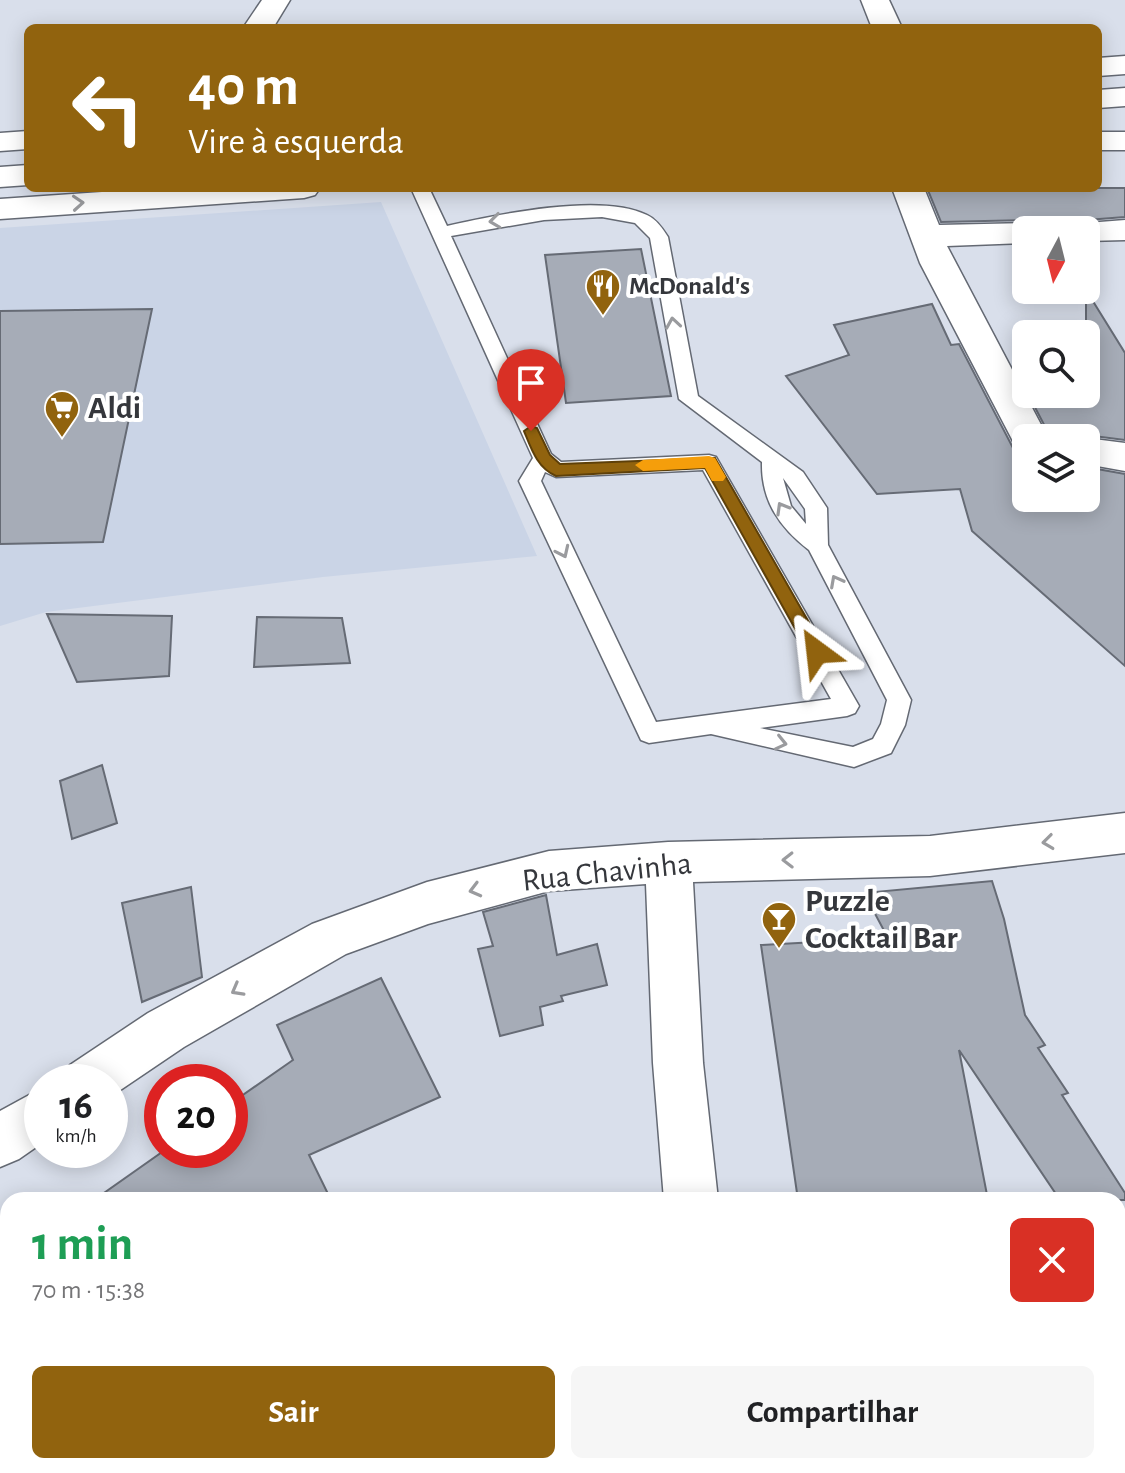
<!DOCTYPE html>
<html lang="pt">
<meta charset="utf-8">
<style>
:root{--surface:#fff;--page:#f6f6f6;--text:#202124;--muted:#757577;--accent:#91630e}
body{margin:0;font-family:"Alegreya Sans",sans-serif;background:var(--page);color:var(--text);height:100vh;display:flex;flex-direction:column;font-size:30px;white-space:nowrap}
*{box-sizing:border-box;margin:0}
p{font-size:26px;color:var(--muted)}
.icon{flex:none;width:44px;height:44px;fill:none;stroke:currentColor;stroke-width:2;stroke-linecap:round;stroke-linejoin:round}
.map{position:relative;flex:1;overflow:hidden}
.panel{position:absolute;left:0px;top:1192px;width:1126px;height:282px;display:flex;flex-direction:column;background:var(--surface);border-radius:24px 24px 0 0;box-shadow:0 4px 20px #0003}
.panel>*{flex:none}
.banner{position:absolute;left:24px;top:24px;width:1078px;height:168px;border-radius:12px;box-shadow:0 4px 20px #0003;background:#91630e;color:#fff;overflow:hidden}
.needle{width:52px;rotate:187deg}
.buttons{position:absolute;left:1012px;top:216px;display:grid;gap:16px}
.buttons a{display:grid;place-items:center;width:88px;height:88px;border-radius:12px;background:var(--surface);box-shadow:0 4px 20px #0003;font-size:40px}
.speed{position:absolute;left:24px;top:1064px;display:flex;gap:16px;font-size:40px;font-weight:700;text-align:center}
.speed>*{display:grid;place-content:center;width:104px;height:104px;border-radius:50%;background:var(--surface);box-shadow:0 4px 20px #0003;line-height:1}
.speed small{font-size:20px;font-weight:400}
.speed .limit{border:12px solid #d22;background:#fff;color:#111}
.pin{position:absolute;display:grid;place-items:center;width:68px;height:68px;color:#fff;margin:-82px -34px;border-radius:50% 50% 50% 0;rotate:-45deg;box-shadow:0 0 8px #0007}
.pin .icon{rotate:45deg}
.me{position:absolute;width:88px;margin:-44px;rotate:330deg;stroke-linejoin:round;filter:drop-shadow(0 0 6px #0008)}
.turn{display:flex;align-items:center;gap:28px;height:168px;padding:0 32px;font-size:36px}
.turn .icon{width:104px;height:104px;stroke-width:2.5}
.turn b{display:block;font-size:56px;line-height:68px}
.round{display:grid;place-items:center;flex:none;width:84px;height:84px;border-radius:12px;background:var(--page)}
.overview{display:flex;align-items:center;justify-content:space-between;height:136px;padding:0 32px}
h1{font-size:48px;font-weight:600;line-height:60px;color:#1e9e55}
.cta{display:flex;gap:16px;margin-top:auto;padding:16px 32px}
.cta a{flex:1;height:92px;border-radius:12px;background:var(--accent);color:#fff;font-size:32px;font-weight:600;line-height:92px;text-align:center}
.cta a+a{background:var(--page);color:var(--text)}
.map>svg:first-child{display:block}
.built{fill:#cad4e6}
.building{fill:#a6acb7;stroke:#666b75;stroke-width:2}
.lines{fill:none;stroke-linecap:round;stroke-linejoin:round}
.lane-casing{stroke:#646973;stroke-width:3}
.street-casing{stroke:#646973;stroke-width:3}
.secondary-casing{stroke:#646973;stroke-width:3}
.lane{fill:#fff;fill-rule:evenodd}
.street{fill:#fff;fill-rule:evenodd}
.secondary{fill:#fff;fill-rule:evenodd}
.oneway{stroke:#9a9b9e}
.route{fill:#91630e;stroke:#5e4009;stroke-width:2}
.slow{fill:#f59e0b}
.labels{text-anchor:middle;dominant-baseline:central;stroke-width:8;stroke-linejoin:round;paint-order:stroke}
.far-poi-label{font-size:26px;font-weight:bold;fill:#35373c;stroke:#fff;text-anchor:start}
.poi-label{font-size:32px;font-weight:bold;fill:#35373c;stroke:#fff;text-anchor:start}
.street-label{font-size:32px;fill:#35373c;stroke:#fff}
</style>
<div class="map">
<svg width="1125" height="1473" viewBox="0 0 1125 1473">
<rect width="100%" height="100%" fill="#d9dfeb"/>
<g class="built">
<polygon points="381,202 537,556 323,577 46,612 0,626 0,228"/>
<polygon points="429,1466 612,1466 614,1473 432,1473"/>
</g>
<g class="building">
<polygon points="927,188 1125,188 1125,217 1074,221 1068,227 1043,228 1039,223 1026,220 941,222"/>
<polygon points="641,249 671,396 566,403 545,255"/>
<polygon points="1086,290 1125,353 1125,440 1086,435 1082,438 1051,438 1028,394 1086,394"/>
<polygon points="932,304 951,345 959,344 1013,448 1026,453 1026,498 1086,498 1086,467 1125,474 1125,666 972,531 960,489 877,494 786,376 849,355 834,325"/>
<polygon points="152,309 103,542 0,544 0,311"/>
<polygon points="47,614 172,616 169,676 77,682"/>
<polygon points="257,617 342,618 350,663 254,667"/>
<polygon points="102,765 117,823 72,839 60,781"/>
<polygon points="992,881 1004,919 1025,1015 1045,1045 1038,1048 1068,1093 1062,1095 1125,1193 1125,1200 1060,1200 959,1050 988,1200 798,1200 761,945 888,938 864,893"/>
<polygon points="191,887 202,977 142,1002 122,903"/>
<polygon points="546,895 557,955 597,944 607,985 561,996 563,1001 540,1007 543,1025 500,1036 478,949 493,946 483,912"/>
<polygon points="381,978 440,1097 309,1155 331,1200 94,1200 165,1150 230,1150 230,1104 293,1060 277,1025"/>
</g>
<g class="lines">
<g class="lane-casing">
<path id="lane" d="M 411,188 L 429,188 L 447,226 C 496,215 601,192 647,215 C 656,219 663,229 668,237 L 698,396 L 803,472 L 827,508 L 828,545 L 911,700 L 905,725 L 891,753 L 854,767 L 711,734 L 649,743 L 641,740 L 519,481 L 533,458 ZM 602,217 L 635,223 L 650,238 L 679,399 L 762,462 C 761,501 780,528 809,550 L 887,700 L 881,724 L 873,739 L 853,747 L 760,728 L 847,716 L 855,713 L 859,706 L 716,457 L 709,455 L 561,462 L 551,454 L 451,236 L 544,220 ZM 703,470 L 831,699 L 656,722 L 541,481 L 545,472 L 556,477 ZM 783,478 L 805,509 L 806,524 L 791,506 Z"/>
</g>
<g class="street-casing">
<g id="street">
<polygon points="262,0 290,0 273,28 243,28"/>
<polygon points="861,0 889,0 902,28 872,28"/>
<polygon points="1125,56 1125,74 1098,76 1098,58"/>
<polygon points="28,131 28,149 0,151 0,133"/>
<rect x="1098" y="132" width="27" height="18"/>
<polygon points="160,188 320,188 315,195 304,198 0,219 0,199"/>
<polygon points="892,188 924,188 939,225 1026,223 1038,226 1041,230 1026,230 1026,243 947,246 1048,438 1026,438 1026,450 1016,447 920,263"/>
<polygon points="1125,220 1125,240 1086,241 1086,230 1070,230 1074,224"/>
<polygon points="1085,438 1086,438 1125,443 1125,471 1086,464"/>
<polygon points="1125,813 1125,853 930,876 693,882 703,1063 718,1200 664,1200 653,1063 646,884 549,891 428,924 346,954 184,1047 110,1097 110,1082 62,1082 70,1065 148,1013 312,924 427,882 549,851 668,842 930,836"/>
<polygon points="42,1088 42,1143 19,1159 0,1167 0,1111"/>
<polygon points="694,1466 754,1466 755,1473 695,1473"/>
</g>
</g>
<g class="secondary-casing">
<g id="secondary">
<polygon points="1125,88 1125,106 1098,108 1098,90"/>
<polygon points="28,165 28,185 0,187 0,167"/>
</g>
</g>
<use href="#lane" class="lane"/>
<use href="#street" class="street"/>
<use href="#secondary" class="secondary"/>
</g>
<defs><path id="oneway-chevron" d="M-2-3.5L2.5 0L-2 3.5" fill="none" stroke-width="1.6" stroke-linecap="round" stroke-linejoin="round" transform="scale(2)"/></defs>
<g class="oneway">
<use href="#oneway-chevron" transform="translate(78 203) rotate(-4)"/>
<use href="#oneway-chevron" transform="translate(495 221) rotate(173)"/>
<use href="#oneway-chevron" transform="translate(673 323) rotate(-99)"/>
<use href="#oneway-chevron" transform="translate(782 508) rotate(-120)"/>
<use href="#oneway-chevron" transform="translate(563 552) rotate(65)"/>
<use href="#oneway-chevron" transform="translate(836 581) rotate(-118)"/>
<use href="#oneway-chevron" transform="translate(781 743) rotate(13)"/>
<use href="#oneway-chevron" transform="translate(1048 842) rotate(173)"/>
<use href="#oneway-chevron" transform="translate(788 860) rotate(179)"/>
<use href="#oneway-chevron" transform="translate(475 890) rotate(165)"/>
<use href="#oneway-chevron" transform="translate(237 990) rotate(151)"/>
</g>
<path class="route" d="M 531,426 L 537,428 L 550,455 L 560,464 L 715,458 L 823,647 L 826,652 L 823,657 L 811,657 L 705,468 L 556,476 C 537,468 531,448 524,431 Z"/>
<polygon class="slow" points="709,456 715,458 726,477 723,481 712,481 705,468 643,471 635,465 643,460"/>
<defs>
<g id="restaurant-pin" transform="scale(1.8)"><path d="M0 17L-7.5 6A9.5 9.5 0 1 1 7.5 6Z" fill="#91630e" stroke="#fff"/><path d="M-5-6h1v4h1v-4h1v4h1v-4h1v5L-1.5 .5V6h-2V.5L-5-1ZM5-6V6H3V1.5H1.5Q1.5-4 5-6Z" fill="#fff"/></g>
<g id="supermarket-pin" transform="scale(1.8)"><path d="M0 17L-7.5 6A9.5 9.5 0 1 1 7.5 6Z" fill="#91630e" stroke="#fff"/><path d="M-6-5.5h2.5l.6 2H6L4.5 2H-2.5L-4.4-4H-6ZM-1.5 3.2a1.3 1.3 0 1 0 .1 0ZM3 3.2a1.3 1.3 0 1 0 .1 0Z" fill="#fff"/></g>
<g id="bar-pin" transform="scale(1.8)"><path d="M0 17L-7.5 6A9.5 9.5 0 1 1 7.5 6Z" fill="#91630e" stroke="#fff"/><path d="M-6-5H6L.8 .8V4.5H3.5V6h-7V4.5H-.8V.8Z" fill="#fff"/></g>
</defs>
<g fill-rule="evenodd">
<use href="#restaurant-pin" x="603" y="286"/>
<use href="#supermarket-pin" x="62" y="408"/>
<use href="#bar-pin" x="779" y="919"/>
</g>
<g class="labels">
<g class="far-poi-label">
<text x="629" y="286">McDonald's</text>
</g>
<g class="poi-label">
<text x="88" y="408">Aldi</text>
<text x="805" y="901">Puzzle<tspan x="805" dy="37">Cocktail Bar</tspan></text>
</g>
<g class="street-label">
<text transform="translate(607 872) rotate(-6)">Rua Chavinha</text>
</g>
</g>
</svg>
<div class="buttons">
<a><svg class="needle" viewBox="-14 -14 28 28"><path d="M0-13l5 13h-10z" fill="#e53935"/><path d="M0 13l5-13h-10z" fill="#757577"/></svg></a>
<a><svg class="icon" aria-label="search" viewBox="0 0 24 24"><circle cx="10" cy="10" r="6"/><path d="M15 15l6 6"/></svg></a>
<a><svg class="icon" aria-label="layers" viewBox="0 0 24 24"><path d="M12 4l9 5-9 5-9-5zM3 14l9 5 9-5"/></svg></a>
</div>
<div class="speed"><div>16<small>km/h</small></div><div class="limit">20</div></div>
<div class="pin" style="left:531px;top:431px;background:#d93025"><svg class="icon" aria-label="arrive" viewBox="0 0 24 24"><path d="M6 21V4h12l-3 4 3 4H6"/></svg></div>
<svg class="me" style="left:817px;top:652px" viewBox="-20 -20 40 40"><path d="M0-17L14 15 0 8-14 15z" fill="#91630e" stroke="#fff" stroke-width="4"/></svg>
<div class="banner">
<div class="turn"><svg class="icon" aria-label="left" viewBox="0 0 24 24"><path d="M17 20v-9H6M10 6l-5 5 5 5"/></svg><div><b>40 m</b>Vire à esquerda</div></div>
</div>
<section class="panel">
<div class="overview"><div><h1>1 min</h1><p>70 m · 15:38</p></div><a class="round" style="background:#d93025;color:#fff"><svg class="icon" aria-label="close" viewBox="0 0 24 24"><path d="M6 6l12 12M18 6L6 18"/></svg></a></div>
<div class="cta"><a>Sair</a><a>Compartilhar</a></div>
</section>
</div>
